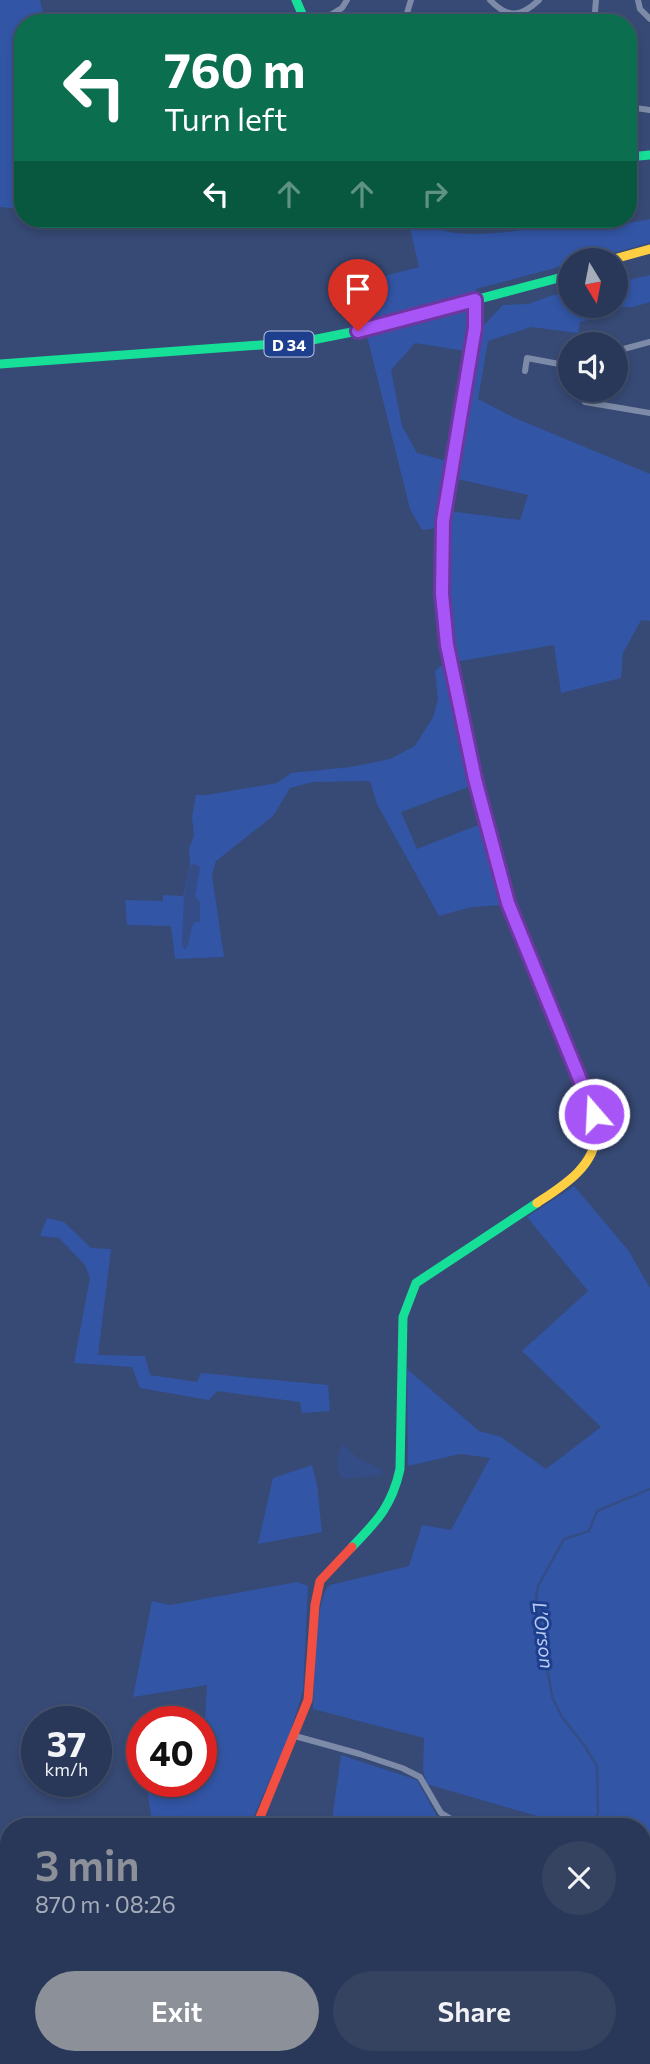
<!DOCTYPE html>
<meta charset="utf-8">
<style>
:root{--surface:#293858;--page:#354361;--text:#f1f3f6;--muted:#a5acba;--line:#45526e;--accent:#8c9099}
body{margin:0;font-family:Commissioner,sans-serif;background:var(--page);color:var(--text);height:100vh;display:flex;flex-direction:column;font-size:26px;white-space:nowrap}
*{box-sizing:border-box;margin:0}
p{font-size:23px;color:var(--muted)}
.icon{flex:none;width:38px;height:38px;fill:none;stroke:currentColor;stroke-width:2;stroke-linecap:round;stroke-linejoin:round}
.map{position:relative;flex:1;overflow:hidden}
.sheet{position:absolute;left:0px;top:1818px;width:651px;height:247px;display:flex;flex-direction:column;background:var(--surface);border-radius:28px 28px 0 0;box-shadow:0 4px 10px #0003,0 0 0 2px var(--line)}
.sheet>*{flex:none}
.hud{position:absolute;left:14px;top:14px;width:623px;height:214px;border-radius:28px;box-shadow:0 4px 10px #0003,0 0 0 2px var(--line);background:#0b6e4f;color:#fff;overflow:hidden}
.needle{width:46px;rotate:170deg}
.controls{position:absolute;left:558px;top:248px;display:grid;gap:14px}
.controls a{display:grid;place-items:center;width:70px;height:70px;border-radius:50%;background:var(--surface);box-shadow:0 4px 10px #0003,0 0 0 2px var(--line);font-size:35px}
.speed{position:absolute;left:21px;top:1706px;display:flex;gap:14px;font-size:35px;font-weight:700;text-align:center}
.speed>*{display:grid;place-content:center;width:91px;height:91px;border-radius:50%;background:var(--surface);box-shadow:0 4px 10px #0003,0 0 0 2px var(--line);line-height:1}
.speed small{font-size:18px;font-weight:400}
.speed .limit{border:10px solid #d22;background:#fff;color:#111}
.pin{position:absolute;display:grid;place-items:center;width:60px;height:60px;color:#fff;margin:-72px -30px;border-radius:50% 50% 50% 0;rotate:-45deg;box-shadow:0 0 7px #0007}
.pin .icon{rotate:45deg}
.me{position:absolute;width:77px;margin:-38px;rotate:341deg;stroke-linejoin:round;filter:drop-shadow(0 0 5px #0008)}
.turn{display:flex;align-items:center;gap:24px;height:147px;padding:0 35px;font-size:32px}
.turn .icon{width:91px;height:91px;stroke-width:2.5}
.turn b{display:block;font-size:49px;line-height:60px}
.lanes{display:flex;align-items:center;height:66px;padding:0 35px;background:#0003;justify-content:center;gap:35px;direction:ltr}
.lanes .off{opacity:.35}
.round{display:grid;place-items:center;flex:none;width:74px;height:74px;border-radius:37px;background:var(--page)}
.head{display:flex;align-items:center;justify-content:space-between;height:119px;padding:0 35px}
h1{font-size:42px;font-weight:600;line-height:52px;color:var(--accent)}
.primary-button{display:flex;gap:14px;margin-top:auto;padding:14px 35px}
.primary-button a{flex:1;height:80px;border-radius:42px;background:var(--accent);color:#fff;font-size:28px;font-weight:600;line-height:80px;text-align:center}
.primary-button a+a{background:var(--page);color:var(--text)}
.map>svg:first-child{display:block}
.green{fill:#3255a5}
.water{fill:#354d86}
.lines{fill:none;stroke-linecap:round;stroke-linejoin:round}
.stream{stroke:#354d86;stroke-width:2.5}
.street{stroke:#7e8ba8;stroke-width:6}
.fast{stroke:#16e098;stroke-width:9}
.slow{stroke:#ffcf43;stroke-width:9}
.jam{stroke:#f24e42;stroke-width:9}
.route-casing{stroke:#6d37a1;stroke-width:18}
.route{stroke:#a855f7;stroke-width:12}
.labels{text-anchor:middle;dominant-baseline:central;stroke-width:6;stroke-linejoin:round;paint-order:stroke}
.shield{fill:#1e3f8e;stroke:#bcc5dd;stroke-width:2}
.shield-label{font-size:16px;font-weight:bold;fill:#fff}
.water-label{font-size:19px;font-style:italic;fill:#b8cbf4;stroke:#1e3f8e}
</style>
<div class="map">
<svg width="650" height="2064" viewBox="0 0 650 2064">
<rect width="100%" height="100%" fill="#374a75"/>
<g class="green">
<polygon points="0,0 40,0 45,23 23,23 23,209 0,207"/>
<path d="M 569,219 L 594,219 L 597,229 L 650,219 L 650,243 L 583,261 L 570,261 L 570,264 L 476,289 L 470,324 L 484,325 L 503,305 L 528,304 L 553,295 L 570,293 L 570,306 L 616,306 L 616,283 L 650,275 L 650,302 L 633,307 L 615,307 L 612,314 L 580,322 L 578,333 L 531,327 L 488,341 L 478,399 L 515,418 L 650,474 L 650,621 L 641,620 L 623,653 L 621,678 L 561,693 L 554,645 L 455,662 L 446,598 L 444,558 L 448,511 L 520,520 L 528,495 L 453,478 L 468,395 L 459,390 L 465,351 L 415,343 L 391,370 L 402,426 L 417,453 L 447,461 L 437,528 L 422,530 L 410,509 L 354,284 L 419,267 L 408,220 C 422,224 436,229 450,232 C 480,238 541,229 569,219 Z"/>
<polygon points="443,664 471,786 401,812 417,849 478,825 502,905 471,907 439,916 377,804 370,781 312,782 290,788 273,816 216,861 212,875 224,957 175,959 171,926 127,925 125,900 163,901 163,895 183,896 190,867 189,848 194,836 192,817 196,795 207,795 277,783 291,773 351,767 390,759 415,746 433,717 438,699 435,671"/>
<path d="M 574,1186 L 628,1250 L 650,1288 L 650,2064 L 395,2064 L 395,2056 L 642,2056 L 642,1827 L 568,1827 L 568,1825 L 427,1784 L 423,1770 L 424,1738 L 313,1709 C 315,1686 314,1596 330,1585 L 409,1566 L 422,1525 L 451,1530 L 490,1458 L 460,1454 L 408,1466 L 407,1369 L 479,1431 L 501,1437 L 546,1469 L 601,1427 L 522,1351 L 588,1291 L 527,1217 Z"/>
<polygon points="47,1218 64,1222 91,1248 111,1249 98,1355 145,1356 150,1375 197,1382 201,1373 328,1385 330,1411 302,1413 300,1402 217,1391 209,1400 140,1388 132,1367 74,1363 90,1278 85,1265 59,1238 40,1236"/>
<polygon points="312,1465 317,1485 322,1532 258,1544 273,1478"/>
<polygon points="297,1582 308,1586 303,1691 288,1739 249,1827 153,1827 146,1783 201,1782 207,1685 133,1697 152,1601 170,1605"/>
<polygon points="341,1755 417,1780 437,1816 451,1827 331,1827"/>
</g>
<g class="water">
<path d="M 194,864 L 200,867 L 195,896 L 200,902 L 200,922 L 195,922 C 188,930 192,943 185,950 L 182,944 L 184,895 L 191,865 Z"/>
<path d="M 343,1444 L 359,1459 L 382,1469 L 383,1475 L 343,1479 C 334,1467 336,1456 343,1444 Z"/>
</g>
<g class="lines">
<g class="stream">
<polyline points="590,1827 598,1813 597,1766 584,1745 562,1717 552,1697 536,1598 538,1586 564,1539 589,1531 597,1511 650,1489"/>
<polyline points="517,2056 523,2064"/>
</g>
<g class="street">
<path d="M 490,0 C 508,19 521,17 539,0"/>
<polyline points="638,0 640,9 650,19"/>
<polyline points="317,23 342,8 347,0"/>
<polyline points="404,23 411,0"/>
<polyline points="594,23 596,0"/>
<polyline points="628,107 650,110"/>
<polyline points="373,219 377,225"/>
<polyline points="616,351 650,342"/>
<polyline points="525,371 527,358 570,366"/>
<polyline points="586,390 585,402 650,413"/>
<polyline points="295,1736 360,1754 402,1768 420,1777 441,1813 465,1827"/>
<polyline points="309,2064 310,2056"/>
</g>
<g class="fast">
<polyline points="296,0 306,23"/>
<polyline points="628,157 650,155"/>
<polyline points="0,364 302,342 357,331 570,275"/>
<path d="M 461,711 C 453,673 444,634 442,595 C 438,505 460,416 475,328 L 475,300"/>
<path d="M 352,1547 C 377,1521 392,1506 400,1469 L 403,1317 L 416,1283 L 537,1203"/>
</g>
<g class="slow">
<polyline points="607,261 650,249"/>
<path d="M 461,711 L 478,792 L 508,903 L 590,1101 C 592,1111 596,1123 596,1134 C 595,1167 561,1187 537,1203"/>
</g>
<polyline class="jam" points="256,1827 308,1700 315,1605 320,1581 352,1547"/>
</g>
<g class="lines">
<g class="route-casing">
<polyline id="route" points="358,331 475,300 475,328 443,521 442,594 447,645 475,779 508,903 594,1114"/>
</g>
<use href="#route" class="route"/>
</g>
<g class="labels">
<rect class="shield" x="264.5" y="331.5" width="49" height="25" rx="5"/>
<g class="shield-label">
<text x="289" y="344">D 34</text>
</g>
<g class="water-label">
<text transform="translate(544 1635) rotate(83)">L’Orson</text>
</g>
</g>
</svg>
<div class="controls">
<a><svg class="needle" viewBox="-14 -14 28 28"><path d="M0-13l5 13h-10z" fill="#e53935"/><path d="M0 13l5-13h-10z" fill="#a5acba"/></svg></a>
<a><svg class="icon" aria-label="sound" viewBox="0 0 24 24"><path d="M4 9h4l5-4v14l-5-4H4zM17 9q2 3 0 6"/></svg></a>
</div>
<div class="speed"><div>37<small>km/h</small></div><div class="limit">40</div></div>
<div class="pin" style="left:358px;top:331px;background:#d93025"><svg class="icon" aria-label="arrive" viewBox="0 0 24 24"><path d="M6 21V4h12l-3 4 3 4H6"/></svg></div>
<svg class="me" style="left:594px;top:1114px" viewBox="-20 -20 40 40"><circle r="17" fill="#a855f7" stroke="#fff" stroke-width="3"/><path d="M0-11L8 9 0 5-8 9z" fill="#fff"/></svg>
<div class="hud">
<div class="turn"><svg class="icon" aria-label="left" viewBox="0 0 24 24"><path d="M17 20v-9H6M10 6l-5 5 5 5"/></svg><div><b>760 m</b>Turn left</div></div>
<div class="lanes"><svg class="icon" aria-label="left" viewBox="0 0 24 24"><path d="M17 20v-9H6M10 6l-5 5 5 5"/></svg><svg class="icon off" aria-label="ahead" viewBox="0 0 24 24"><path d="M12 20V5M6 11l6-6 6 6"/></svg><svg class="icon off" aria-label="ahead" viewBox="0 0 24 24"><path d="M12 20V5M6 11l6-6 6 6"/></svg><svg class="icon off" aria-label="right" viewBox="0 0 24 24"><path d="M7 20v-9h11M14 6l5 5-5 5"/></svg></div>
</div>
<section class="sheet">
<div class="head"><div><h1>3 min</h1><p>870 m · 08:26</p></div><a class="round"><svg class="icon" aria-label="close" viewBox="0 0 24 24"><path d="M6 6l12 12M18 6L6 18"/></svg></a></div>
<div class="primary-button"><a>Exit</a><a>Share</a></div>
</section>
</div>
